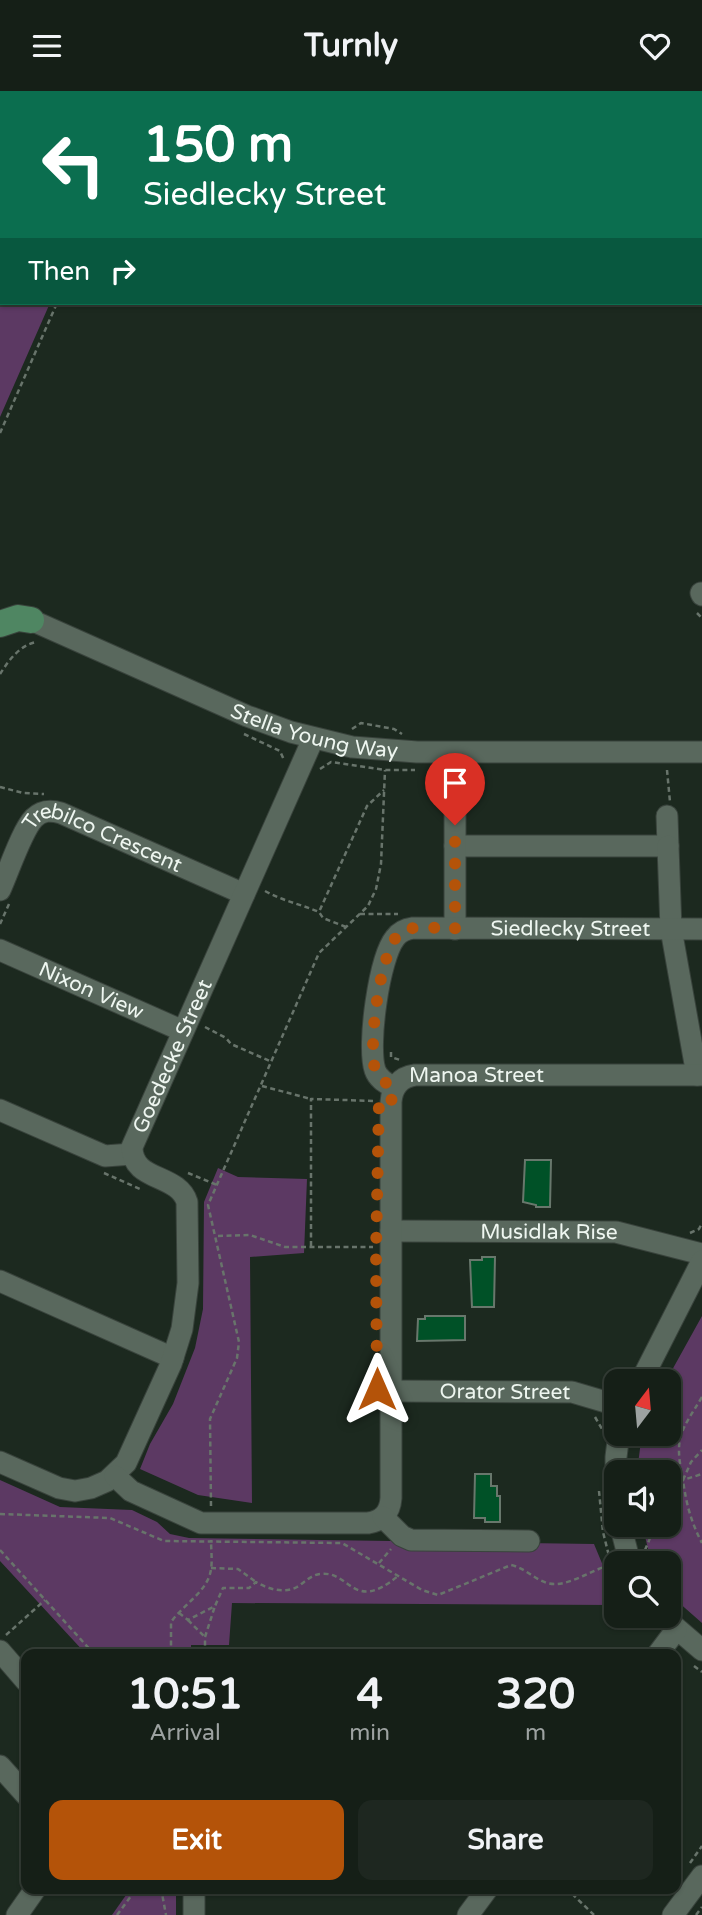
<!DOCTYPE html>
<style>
:root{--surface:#151f17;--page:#1e2720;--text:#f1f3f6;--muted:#9da2a1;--line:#343d36;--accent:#b45309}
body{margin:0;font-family:"Varela Round",sans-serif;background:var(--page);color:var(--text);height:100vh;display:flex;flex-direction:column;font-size:26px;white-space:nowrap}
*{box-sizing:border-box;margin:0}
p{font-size:23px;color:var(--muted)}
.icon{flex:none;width:38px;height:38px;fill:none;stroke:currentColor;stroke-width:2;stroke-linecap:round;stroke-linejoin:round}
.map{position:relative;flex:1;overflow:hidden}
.drawer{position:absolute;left:21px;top:1558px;width:660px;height:245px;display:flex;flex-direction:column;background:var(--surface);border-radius:14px;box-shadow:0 2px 5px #0004,0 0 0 2px var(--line)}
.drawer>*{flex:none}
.banner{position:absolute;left:0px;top:0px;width:704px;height:214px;box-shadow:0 2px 5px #0004,0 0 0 2px var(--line);background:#0b6e4f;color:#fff;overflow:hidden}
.needle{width:46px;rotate:16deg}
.controls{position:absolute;left:604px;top:1278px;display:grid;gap:14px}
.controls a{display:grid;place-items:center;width:77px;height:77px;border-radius:14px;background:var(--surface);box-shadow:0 2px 5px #0004,0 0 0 2px var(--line);font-size:35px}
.pin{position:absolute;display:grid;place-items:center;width:60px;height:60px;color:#fff;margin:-72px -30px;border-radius:50% 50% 50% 0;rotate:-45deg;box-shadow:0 0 7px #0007}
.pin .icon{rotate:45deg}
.me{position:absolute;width:77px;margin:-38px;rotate:0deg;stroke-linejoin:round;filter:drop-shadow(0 0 5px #0008)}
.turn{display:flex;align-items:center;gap:24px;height:147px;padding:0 28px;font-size:32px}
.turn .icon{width:91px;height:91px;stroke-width:2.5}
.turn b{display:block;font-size:49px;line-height:60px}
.then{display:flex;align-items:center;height:66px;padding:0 28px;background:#0003;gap:14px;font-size:26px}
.eta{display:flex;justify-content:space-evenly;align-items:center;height:119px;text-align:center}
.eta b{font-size:42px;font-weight:700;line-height:49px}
.primary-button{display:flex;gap:14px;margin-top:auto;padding:14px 28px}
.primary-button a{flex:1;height:80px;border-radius:14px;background:var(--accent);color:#fff;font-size:28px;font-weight:700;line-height:80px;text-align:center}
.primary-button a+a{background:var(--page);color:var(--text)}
header{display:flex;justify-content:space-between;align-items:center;height:91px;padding:0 28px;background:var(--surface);font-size:32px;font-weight:700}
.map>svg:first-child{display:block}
.green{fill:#5c3963}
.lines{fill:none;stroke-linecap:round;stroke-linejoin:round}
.stream{stroke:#a079a8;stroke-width:4.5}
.building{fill:#005127;stroke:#68776c;stroke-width:2}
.minor-casing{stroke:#39433c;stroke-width:23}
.major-casing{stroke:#39433c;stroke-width:28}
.path{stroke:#68746b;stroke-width:2.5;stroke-dasharray:5 3.5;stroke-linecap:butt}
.minor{stroke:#59685d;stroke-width:21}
.major{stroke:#4f8662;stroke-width:26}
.route{stroke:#b45309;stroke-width:12;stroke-dasharray:0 21.6}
.labels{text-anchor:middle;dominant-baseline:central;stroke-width:5;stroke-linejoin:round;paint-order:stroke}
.street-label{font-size:21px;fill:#eef6f0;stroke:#0a100c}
</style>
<header><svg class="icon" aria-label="menu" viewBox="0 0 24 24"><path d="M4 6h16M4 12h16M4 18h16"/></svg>Turnly<svg class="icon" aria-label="heart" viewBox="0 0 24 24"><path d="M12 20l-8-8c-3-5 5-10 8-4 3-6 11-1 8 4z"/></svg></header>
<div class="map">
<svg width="702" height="1824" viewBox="0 0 702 1824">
<rect width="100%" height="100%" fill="#1c291f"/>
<g class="green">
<polygon points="0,0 142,0 2,2 2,212 50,212 0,326"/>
<polygon points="218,1077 238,1086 307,1088 304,1162 250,1166 252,1412 198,1404 140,1378 150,1353 173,1313 195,1257 203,1218 204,1111"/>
<polygon points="702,1225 702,1532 677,1510 669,1496 668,1472 651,1470 642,1433 668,1433 668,1381 637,1381 642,1342 668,1342 668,1290 666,1290"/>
<polygon points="0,1389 60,1416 132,1419 157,1431 170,1443 189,1447 594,1453 616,1506 616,1514 232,1512 229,1554 191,1554 191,1563 86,1563 0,1470"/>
<polygon points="131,1797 176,1797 176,1824 112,1824"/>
</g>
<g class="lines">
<g class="stream">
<polyline points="19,0 22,2"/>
<polyline points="40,2 41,0"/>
<polyline points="0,52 2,50"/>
</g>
</g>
<g class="building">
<polygon points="525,1069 551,1069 550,1116 536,1116 536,1114 523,1111"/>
<polygon points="482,1166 495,1166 494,1216 472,1216 470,1169 482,1169"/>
<polygon points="425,1225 465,1225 465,1249 417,1250 418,1228 425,1228"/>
<polygon points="475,1383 491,1383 491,1395 497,1395 497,1405 500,1405 500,1431 485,1431 485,1427 474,1427"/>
</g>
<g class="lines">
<g class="minor-casing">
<g id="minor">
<polyline points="701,502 702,504"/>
<path id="s1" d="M 31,529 L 247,625 L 291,641 L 352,656 L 417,661 L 702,661"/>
<polyline points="455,755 668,755 667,725"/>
<polyline points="668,755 671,838 697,984"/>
<path id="s2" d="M 0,799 C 8,782 22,739 34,727 C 42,719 51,719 61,722 L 244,803"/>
<polyline points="455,838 455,692"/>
<path id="s3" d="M 0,859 L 183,940"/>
<path id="s4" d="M 394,997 C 386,992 378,988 375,979 C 367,955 379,867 395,847 C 400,840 406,838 413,837 L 702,838"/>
<polyline points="0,1019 105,1065 132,1063"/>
<path id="s5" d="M 391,1140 L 616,1141 L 702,1163"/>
<polyline points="0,1190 173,1267"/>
<polyline points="641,1290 702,1170"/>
<path id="s6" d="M 391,1300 L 572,1301 L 616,1314"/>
<path id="s7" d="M 0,1371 L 59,1397 L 75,1400 L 91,1397 L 107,1390 L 126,1372 L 171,1273 L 182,1238 L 188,1192 L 187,1111 C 178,1082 132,1091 132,1056 L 313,648"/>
<path id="s8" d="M 115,1385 L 131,1400 L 201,1432 L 368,1432 C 382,1430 390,1422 391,1407 L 391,1011 C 392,996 400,986 415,984 L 702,984"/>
<polyline points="616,1396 616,1366 619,1342"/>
<polyline points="383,1426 402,1445 411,1449 529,1450"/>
<polyline points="620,1433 630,1472"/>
<polyline points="661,1524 702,1559"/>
<polyline points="0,1560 26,1590"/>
<polyline points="658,1563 676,1539"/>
<polyline points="0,1675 26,1704"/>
<polyline points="194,1797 194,1824"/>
<polyline points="17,1824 36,1797"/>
<polyline points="468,1824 488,1797"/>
<polyline points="673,1824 702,1785"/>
</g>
</g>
<g class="major-casing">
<polyline id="major" points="0,533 18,527 31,529"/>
</g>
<g class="path">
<polyline points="149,2 149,0"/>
<polyline points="0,342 57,212"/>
<polyline points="697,522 702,527"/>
<path d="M 0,583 C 9,569 20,554 36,551"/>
<polyline points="352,638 361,632 394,638 402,643"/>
<polyline points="244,643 280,660 284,669"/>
<polyline points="320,678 331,671 385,679 415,679"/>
<polyline points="667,679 670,711"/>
<polyline points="0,696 23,702 44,703"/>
<path d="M 265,800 C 283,810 300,813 319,821"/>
<polyline points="360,823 398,823"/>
<polyline points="0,833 9,813"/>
<polyline points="346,836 323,827 319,821 367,715 384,699"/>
<polyline points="205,936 226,947 231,953 272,971"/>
<polyline points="391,961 391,966 400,969"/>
<polyline points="262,995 311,1008"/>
<polyline points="104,1082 140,1098"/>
<polyline points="188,1082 217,1094"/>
<polyline points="690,1142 699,1138 702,1132"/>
<polyline points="218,1145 250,1144 285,1156 373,1156"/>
<polyline points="311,1155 311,1008 376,1010"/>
<path d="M 702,1306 C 680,1342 674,1346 683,1389 L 702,1383"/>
<polyline points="595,1326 602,1338"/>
<polyline points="683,1389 691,1371 702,1359"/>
<polyline points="599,1400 603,1441 611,1473"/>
<path d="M 668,1405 L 683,1389 C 686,1412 691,1431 702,1452"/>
<polyline points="211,1415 210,1328 237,1267 239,1251 208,1114 319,862 368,815 376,798 381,773 385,679"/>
<path d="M 0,1423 L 110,1427 L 164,1450 L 342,1452 L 422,1499 L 438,1504 L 511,1474 C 525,1477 534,1488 547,1492 C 567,1498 593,1477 612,1474"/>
<polyline points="0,1459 94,1563"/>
<polyline points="645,1459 656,1433"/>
<polyline points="379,1472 391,1458"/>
<polyline points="211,1477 238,1478 256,1491"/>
<path d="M 179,1522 L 188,1529 L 215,1515 L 223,1497 L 249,1497 L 256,1491 C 268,1498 284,1503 297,1496 C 305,1491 311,1484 320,1483 C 351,1479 352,1523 398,1485"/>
<polyline points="188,1529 205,1546"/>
<polyline points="6,1544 45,1509"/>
<path d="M 171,1563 L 171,1531 C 183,1514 204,1503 210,1483 C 213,1473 211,1460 211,1449"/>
<polyline points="205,1563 205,1546 215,1515"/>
<polyline points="694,1575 702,1581"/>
<polyline points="690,1772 702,1755"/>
<polyline points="161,1797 166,1824"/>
<polyline points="566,1797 594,1824"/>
<polyline points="117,1824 137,1797"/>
<polyline points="696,1824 702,1816"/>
</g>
<use href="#minor" class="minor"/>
<use href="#major" class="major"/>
</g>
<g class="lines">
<path class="route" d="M 377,1298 L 376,1162 L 379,1010 L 391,1011 L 394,997 C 386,992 378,988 375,978 C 368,954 380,856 401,841 C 413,833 440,838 455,838 L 455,734"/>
</g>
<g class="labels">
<g class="street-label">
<text stroke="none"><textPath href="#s1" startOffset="306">Stella Young Way</textPath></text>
<text stroke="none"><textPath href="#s2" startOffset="154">Trebilco Crescent</textPath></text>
<text stroke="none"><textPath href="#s4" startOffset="341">Siedlecky Street</textPath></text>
<text stroke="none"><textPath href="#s3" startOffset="100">Nixon View</textPath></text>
<text stroke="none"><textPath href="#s7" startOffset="595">Goedecke Street</textPath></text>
<text stroke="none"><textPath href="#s8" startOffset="800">Manoa Street</textPath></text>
<text stroke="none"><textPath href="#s5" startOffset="158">Musidlak Rise</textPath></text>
<text stroke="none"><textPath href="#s6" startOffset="114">Orator Street</textPath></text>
</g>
</g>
</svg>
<div class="controls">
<a><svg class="needle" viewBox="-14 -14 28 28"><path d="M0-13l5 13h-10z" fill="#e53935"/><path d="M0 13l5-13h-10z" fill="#9da2a1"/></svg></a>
<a><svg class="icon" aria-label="sound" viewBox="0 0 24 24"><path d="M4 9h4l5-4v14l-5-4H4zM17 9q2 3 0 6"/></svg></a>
<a><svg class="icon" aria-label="search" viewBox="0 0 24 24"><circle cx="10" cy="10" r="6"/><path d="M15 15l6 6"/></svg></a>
</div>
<div class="pin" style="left:455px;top:734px;background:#d93025"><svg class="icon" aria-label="arrive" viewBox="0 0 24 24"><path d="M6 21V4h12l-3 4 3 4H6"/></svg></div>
<svg class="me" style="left:377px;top:1298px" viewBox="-20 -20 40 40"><path d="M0-17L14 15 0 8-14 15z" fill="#b45309" stroke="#fff" stroke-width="4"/></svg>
<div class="banner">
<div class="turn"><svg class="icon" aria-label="left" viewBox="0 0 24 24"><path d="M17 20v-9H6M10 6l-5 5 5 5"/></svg><div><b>150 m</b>Siedlecky Street</div></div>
<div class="then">Then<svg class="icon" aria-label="right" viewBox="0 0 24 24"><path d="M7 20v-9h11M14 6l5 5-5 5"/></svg></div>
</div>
<section class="drawer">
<div class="eta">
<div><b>10:51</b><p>Arrival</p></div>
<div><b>4</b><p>min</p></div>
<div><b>320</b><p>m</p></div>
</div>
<div class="primary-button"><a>Exit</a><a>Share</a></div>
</section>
</div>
